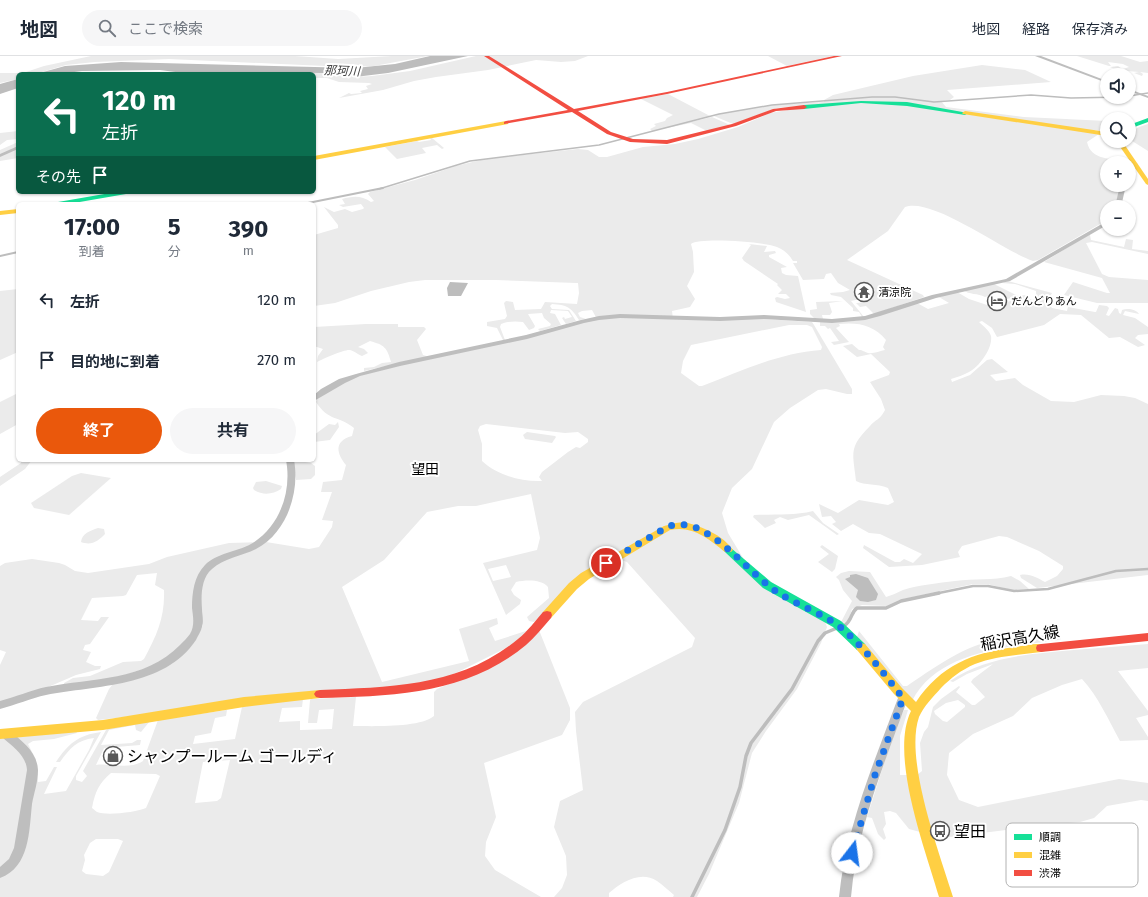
<!DOCTYPE html>
<html lang="ja">
<meta charset="utf-8">
<style>
:root{--surface:#fff;--page:#f6f6f7;--text:#1f2937;--muted:#747a83;--line:#e0e1e3;--accent:#ea580c}
body{margin:0;font-family:"Fira Sans","Noto Sans JP",sans-serif;background:var(--page);color:var(--text);height:100vh;display:flex;flex-direction:column;font-size:15px;white-space:nowrap}
*{box-sizing:border-box;margin:0}
p{font-size:13px;color:var(--muted)}
.icon{flex:none;width:22px;height:22px;fill:none;stroke:currentColor;stroke-width:2;stroke-linecap:round;stroke-linejoin:round}
.map{position:relative;flex:1;overflow:hidden}
.sheet{position:absolute;left:16px;top:146px;width:300px;height:260px;display:flex;flex-direction:column;background:var(--surface);border-radius:6px;box-shadow:0 1px 3px #0004}
.sheet>*{flex:none}
.guide{position:absolute;left:16px;top:16px;width:300px;height:122px;border-radius:6px;box-shadow:0 1px 3px #0004;background:#0b6e4f;color:#fff;overflow:hidden}
.controls{position:absolute;left:1100px;top:12px;display:grid;gap:8px}
.controls a{display:grid;place-items:center;width:36px;height:36px;border-radius:50%;background:var(--surface);box-shadow:0 1px 3px #0004;font-size:20px}
.pin{position:absolute;display:grid;place-items:center;width:34px;height:34px;color:#fff;margin:-17px;border:2px solid #fff;border-radius:50%;box-shadow:0 1px 4px #0007}
.me{position:absolute;width:44px;margin:-22px;rotate:15deg;stroke-linejoin:round;filter:drop-shadow(0 0 3px #0008)}
.turn{display:flex;align-items:center;gap:14px;height:84px;padding:0 20px;font-size:18px}
.turn .icon{width:52px;height:52px;stroke-width:2.5}
.turn b{display:block;font-size:28px;line-height:34px}
.then{display:flex;align-items:center;height:38px;padding:0 20px;background:#0003;gap:8px;font-size:15px}
.eta{display:flex;justify-content:space-evenly;align-items:center;height:68px;text-align:center}
.eta b{font-size:24px;font-weight:700;line-height:28px}
.cta{display:flex;gap:8px;margin-top:auto;padding:8px 20px}
.cta a{flex:1;height:46px;border-radius:24px;background:var(--accent);color:#fff;font-size:16px;font-weight:700;line-height:46px;text-align:center}
.cta a+a{background:var(--page);color:var(--text)}
ul{padding:0;list-style:none}
li{display:flex;align-items:center;gap:12px;height:60px;padding:0 20px}
li div{flex:1}
li b{display:block;font-size:15px}
li em{font-style:normal}
header{display:flex;align-items:center;gap:24px;box-sizing:border-box;height:56px;padding:0 20px;background:var(--surface);border-bottom:1px solid var(--line)}
header strong{font-size:19px}
nav{display:flex;gap:22px;margin-inline-start:auto;font-size:14px}
.search{width:280px;height:36px;background:var(--page);display:flex;align-items:center;gap:10px;box-sizing:border-box;padding:0 14px;border-radius:22px;color:var(--muted);font-size:15px}
.map>svg:first-child{display:block}
.green{fill:#ebebeb;fill-rule:evenodd}
.water{fill:#bdbdbd}
.lines{fill:none;stroke-linecap:round;stroke-linejoin:round}
.stream-far3{stroke:#bdbdbd;stroke-width:1.5}
.stream-far2{stroke:#bdbdbd;stroke-width:2}
.stream-far1{stroke:#bdbdbd;stroke-width:2.5}
.stream{stroke:#bdbdbd;stroke-width:3.5}
.street{fill:#bebebe;fill-rule:evenodd}
.fast{fill:#16e098;fill-rule:evenodd}
.slow{fill:#ffcf43;fill-rule:evenodd}
.jam{fill:#f24e42;fill-rule:evenodd}
.route{stroke:#1a73e8;stroke-width:7;stroke-dasharray:0 12.6}
.labels{text-anchor:middle;dominant-baseline:central;stroke-width:4;stroke-linejoin:round;paint-order:stroke}
.far-poi-label{font-size:11px;fill:#000;stroke:#fff;text-anchor:start}
.far-water-label{font-size:12px;font-style:italic;fill:#424242;stroke:#fff}
.neighbourhood-label{font-size:14px;fill:#000;stroke:#fff}
.near-street-label{font-size:16px;fill:#000;stroke:#fff}
.near-poi-label{font-size:16px;fill:#000;stroke:#fff;text-anchor:start}
.key{fill:#fff;stroke:#b2b2b2;stroke-width:1}
.key-label{font-size:11px;fill:#000}
</style>
<header>
<strong>地図</strong>
<div class="search"><svg class="icon" aria-label="search" viewBox="0 0 24 24"><circle cx="10" cy="10" r="6"/><path d="M15 15l6 6"/></svg>ここで検索</div>
<nav><a>地図</a><a>経路</a><a>保存済み</a></nav>
</header>
<div class="map">
<svg width="1148" height="841" viewBox="0 0 1148 841">
<rect width="100%" height="100%" fill="#fff"/>
<g class="green">
<polygon points="91,0 295,0 338,3 392,0 428,0 374,10 347,11 169,3 95,6 66,9 35,18 18,18 18,23 0,27 0,17 23,17 44,10"/>
<polygon points="476,0 588,0 575,5 561,6 536,4 488,14 436,21 414,25 383,34 339,42 349,37 351,38 362,37 360,35 368,33 366,30 372,28 369,27 339,26 327,22 314,22 314,18 260,18 317,17 343,18 355,21 372,20 410,15"/>
<polygon points="768,0 833,0 787,10"/>
<polygon points="1077,0 1121,0 1140,6 1148,5 1148,17 1140,16 1143,18 1142,20 1134,17 1139,16 1127,15 1123,16 1125,17 1123,19 1119,17 1122,16 1110,11 1118,10 1125,15 1123,13 1129,11 1123,8 1108,6 1111,10 1109,10"/>
<path d="M 982,9 L 1025,14 L 1051,26 L 947,34 L 954,41 L 950,44 L 941,45 L 946,51 L 1024,61 L 1107,65 L 1107,76 L 1094,74 L 1099,78 L 1087,86 C 1091,105 1112,102 1127,105 L 1130,108 L 1129,109 L 1129,107 L 1107,107 L 1107,129 L 1120,129 L 1116,151 L 1107,151 L 1107,164 L 1038,204 L 1033,205 C 1003,195 933,141 905,151 L 888,175 L 847,204 L 923,239 L 924,241 L 874,258 L 866,250 L 860,251 L 856,247 L 868,246 L 865,242 L 851,245 L 864,261 L 862,261 L 859,256 L 853,255 L 853,252 L 841,241 L 831,239 L 830,237 L 843,236 L 850,234 L 838,227 L 831,217 L 826,218 L 824,223 L 803,224 L 793,207 L 797,207 L 797,205 L 793,205 C 789,198 784,194 777,191 C 765,186 700,181 691,188 L 693,196 L 694,216 L 687,230 L 695,243 L 690,251 L 672,255 L 673,263 L 764,263 L 812,266 L 814,269 L 852,333 L 852,338 L 847,338 L 826,333 L 818,334 L 790,352 L 774,366 L 752,413 L 732,432 L 722,457 L 728,477 L 743,502 L 754,513 L 825,566 L 827,571 L 821,587 L 797,633 L 766,675 L 752,697 L 739,747 L 709,818 L 697,841 L 673,841 L 674,839 C 668,834 663,829 657,825 C 640,814 621,827 609,837 L 609,841 L 554,841 L 562,832 L 567,819 L 566,800 L 554,771 L 560,745 L 583,734 L 576,675 L 575,656 L 583,646 L 692,591 L 695,582 L 627,506 L 621,504 L 592,519 L 534,566 L 529,565 L 527,561 L 549,542 L 548,531 C 541,523 526,524 516,526 L 511,534 L 514,539 L 521,544 L 520,548 L 506,559 L 483,507 L 537,494 L 540,482 L 531,438 L 476,450 L 458,450 L 427,456 L 384,504 L 342,531 L 382,626 L 469,605 L 459,573 L 497,562 L 498,568 L 489,572 L 495,585 L 529,574 L 520,585 L 438,626 L 98,664 L 96,662 L 109,633 L 113,628 L 176,603 L 189,593 L 197,582 L 203,569 L 199,557 L 189,582 L 182,591 L 155,609 L 119,621 L 64,630 L 64,627 L 73,622 L 90,620 L 123,606 L 141,605 L 144,603 C 157,579 165,561 164,534 L 155,529 L 157,517 L 137,519 L 126,539 L 123,540 L 92,542 L 81,564 L 98,565 L 101,561 L 109,561 L 90,588 L 85,589 L 83,594 L 91,596 L 86,606 L 95,610 L 101,610 L 100,613 L 76,619 L 39,635 L 0,647 L 0,609 L 6,596 L 0,594 L 0,510 L 5,507 L 32,503 L 59,507 L 65,509 L 75,515 L 88,517 L 149,508 L 167,501 L 229,487 L 266,486 L 309,493 L 319,491 L 332,471 L 333,465 L 322,464 L 332,436 L 321,436 L 323,426 L 342,424 L 346,409 C 336,397 334,385 352,380 L 354,372 C 338,359 329,366 316,346 L 317,343 L 344,325 L 386,310 L 364,315 L 364,312 L 374,311 L 382,307 L 391,306 C 387,291 384,289 370,285 L 358,291 L 364,293 L 368,297 L 362,300 C 359,299 354,295 350,294 C 345,293 322,303 317,306 L 318,300 L 323,293 L 314,290 L 314,271 L 366,268 L 398,268 L 398,271 L 424,271 L 426,273 L 417,284 L 423,299 L 433,302 L 597,263 L 592,254 L 582,255 L 578,257 L 580,261 L 586,263 L 579,264 C 571,251 567,249 552,248 L 550,250 L 552,253 L 569,254 L 576,265 L 566,268 L 562,262 L 564,261 L 565,263 L 572,261 L 568,255 L 551,254 L 550,257 L 555,258 L 561,269 L 540,275 L 538,273 L 550,270 L 551,268 L 544,262 L 542,257 L 528,258 L 535,270 L 534,272 L 529,274 L 523,266 C 516,265 508,265 501,268 L 500,271 L 505,284 L 503,284 L 497,272 L 487,270 L 487,266 L 505,263 L 507,260 L 504,247 L 506,245 L 513,246 L 515,254 L 541,253 L 545,246 L 577,248 L 579,237 L 578,227 L 576,227 L 496,224 L 425,224 L 409,226 L 371,235 L 335,247 L 314,250 L 314,179 L 338,172 L 338,169 L 324,151 L 334,156 L 345,153 L 352,156 L 363,153 L 364,152 L 361,148 L 343,151 L 339,149 L 345,148 L 342,143 C 353,140 361,139 371,146 L 374,145 L 368,138 L 370,136 L 415,124 L 456,110 L 485,103 L 578,93 L 588,94 L 599,101 L 607,101 L 643,91 L 675,88 L 698,83 L 738,71 L 770,57 L 823,48 L 777,52 L 733,68 L 714,60 L 719,58 L 772,49 L 824,46 L 824,44 L 833,39 L 913,20 ZM 789,269 L 807,269 L 812,271 L 822,291 L 821,294 C 779,297 741,315 702,330 L 699,330 L 681,317 L 683,305 L 691,289 ZM 486,368 L 565,377 L 578,376 L 588,383 L 588,386 L 580,392 L 576,391 L 568,396 L 542,416 L 539,421 L 542,425 C 521,426 497,419 482,405 L 482,388 L 478,374 L 480,370 ZM 506,509 L 511,521 L 493,525 L 488,513 Z"/>
<polygon points="668,38 710,60 690,66 712,61 730,69 707,75 691,67 652,75 650,73 656,70 654,68 665,65 667,62 673,59 641,43"/>
<polygon points="1148,68 1148,95 1129,83 1129,77 1139,71"/>
<polygon points="18,75 18,83 7,84 0,89 0,77"/>
<polygon points="430,82 432,82 444,92 442,93 437,89 422,92 426,97 397,103 385,91 417,85 419,86 431,84"/>
<polygon points="18,86 18,102 0,105 0,94"/>
<polygon points="1088,179 1090,179 1091,184 1124,191 1126,183 1133,184 1132,193 1148,195 1148,198 1092,186 1086,187 1102,218 1109,221 1148,224 1148,247 1097,247 1064,239 1073,226 1107,237 1110,237 1102,222 1044,206"/>
<polygon points="749,188 767,190 764,196 775,195 776,197 769,199 769,201 787,211 781,212 782,217 786,219 798,220 806,256 776,246 775,242 777,241 785,243 790,242 786,238 778,238 782,234 777,229 778,228 744,205 742,202 751,189"/>
<path d="M 1008,225 L 1052,237 L 1047,246 L 1052,252 L 1067,255 L 1068,251 L 1095,256 L 1096,256 L 1099,249 L 1107,250 L 1109,252 L 1106,259 L 1109,260 L 1115,252 L 1118,253 L 1119,257 L 1121,258 L 1122,254 C 1127,252 1136,253 1139,258 L 1125,255 L 1123,259 L 1135,262 L 1148,271 L 1148,278 L 1138,279 L 1135,282 L 1145,289 L 1138,291 L 1120,281 L 1109,282 L 1081,259 L 1060,258 L 1044,269 L 997,281 L 992,272 L 982,265 L 979,266 C 983,270 989,274 991,280 C 993,292 979,311 969,316 C 964,319 957,321 951,323 L 952,326 L 970,319 L 987,304 L 992,303 L 1008,316 L 990,319 L 996,325 L 1015,322 L 1023,329 L 1051,345 L 1074,346 L 1101,339 L 1124,340 L 1135,342 L 1148,348 L 1148,519 L 1037,532 L 1021,522 L 1020,519 C 1030,517 1037,522 1045,526 L 1057,520 L 1063,513 L 1063,510 L 1039,495 L 1007,481 L 999,480 L 962,490 L 958,496 L 960,501 L 922,509 L 889,511 L 863,492 L 864,489 L 895,506 L 900,506 L 904,503 L 913,507 L 922,498 L 880,478 L 869,477 L 853,468 L 841,475 L 832,468 L 836,466 L 831,460 L 822,461 L 819,448 L 838,457 L 859,444 L 888,449 L 894,446 L 888,432 C 877,427 865,430 856,425 C 853,397 848,392 870,370 C 877,362 879,365 885,354 L 881,343 L 870,326 L 889,319 L 890,316 L 871,298 L 857,301 L 843,290 L 852,288 L 859,294 C 863,294 864,296 868,297 C 873,298 880,295 885,294 L 883,291 L 886,284 C 874,269 858,266 839,268 L 840,270 L 836,272 L 849,286 L 834,289 L 831,286 L 839,285 L 830,272 L 828,273 L 825,270 L 820,270 L 820,266 L 855,265 L 917,247 L 928,253 L 949,247 L 939,241 L 957,236 L 969,243 L 993,251 L 1010,245 L 1017,247 L 1023,244 L 1016,241 L 1007,243 L 996,237 L 985,241 C 978,237 969,239 963,234 L 994,228 L 1018,240 L 1026,239 L 1027,242 L 1033,244 L 1036,242 L 1036,235 L 1015,228 L 1002,227 Z"/>
<polygon points="18,233 18,296 0,304 0,235"/>
<polygon points="843,245 829,247 832,256 830,259 822,259 823,263 814,262 810,258 810,254 817,253 816,246"/>
<polygon points="18,337 18,368 0,378 0,346"/>
<polygon points="338,366 339,371 330,384 314,386 314,379 329,368 335,369"/>
<polygon points="527,376 555,380 556,381 552,387 525,383 523,379"/>
<polygon points="21,404 32,404 25,413 0,430 0,421 21,407"/>
<polygon points="293,404 311,407 315,410 315,419 311,423 296,424"/>
<polygon points="81,417 111,422 69,459 34,452 31,447 72,420"/>
<path d="M 266,425 L 282,430 L 281,433 C 273,438 264,440 254,434 L 253,432 L 256,426 Z"/>
<path d="M 813,455 L 823,467 L 839,478 L 837,479 L 809,459 L 788,464 L 780,461 L 774,464 L 776,467 L 765,472 L 753,461 L 754,459 C 774,458 793,460 813,455 Z"/>
<path d="M 98,472 L 104,473 L 105,478 C 98,485 92,490 81,486 C 82,477 90,475 98,472 Z"/>
<polygon points="822,489 838,500 835,513 832,516 818,506 829,498 820,491"/>
<path d="M 849,515 L 870,516 L 886,541 C 892,539 897,537 903,534 C 918,529 939,527 955,525 C 974,522 993,525 1011,520 L 1020,525 L 1029,533 L 1012,534 L 987,528 L 973,528 L 899,544 L 887,550 L 862,549 L 852,553 L 849,563 L 843,568 L 840,568 L 852,545 L 843,534 L 839,524 L 836,521 L 841,517 Z"/>
<path d="M 539,574 L 570,652 L 570,664 L 562,679 L 484,707 L 496,761 L 486,786 L 485,800 L 495,814 L 541,841 L 0,841 L 0,678 C 6,681 10,685 15,689 C 30,702 32,715 28,734 L 32,735 C 36,721 36,705 26,693 C 22,689 17,686 15,681 L 76,675 L 77,677 L 54,683 L 33,685 L 28,688 L 36,704 L 38,726 L 46,725 L 54,711 L 57,711 L 44,738 L 66,735 L 89,694 L 94,682 C 77,684 70,692 60,706 L 56,706 C 68,688 78,679 101,676 L 76,720 L 76,724 L 82,726 L 87,720 L 83,715 L 106,674 L 109,672 L 150,665 L 141,676 L 136,674 L 135,669 L 109,674 L 101,689 L 132,687 L 137,684 L 141,684 L 140,689 L 104,692 L 96,709 C 110,707 130,714 143,705 L 158,664 L 227,654 L 226,660 L 215,662 L 211,677 L 195,680 L 193,688 L 235,683 L 242,651 L 276,645 L 303,643 L 302,651 L 282,652 L 279,666 L 300,665 L 300,674 L 332,673 L 334,653 L 319,654 L 317,667 L 308,667 L 310,644 L 311,643 L 356,641 L 353,670 C 372,670 420,672 434,660 L 434,636 L 437,633 C 479,616 504,605 539,574 ZM 230,704 L 221,742 L 217,745 L 195,747 L 203,706 ZM 111,717 L 156,718 L 160,720 L 146,752 C 137,756 107,760 97,756 C 95,755 94,753 92,752 C 95,736 99,727 111,717 ZM 96,783 L 118,783 L 123,785 L 109,816 L 103,820 L 86,818 L 82,815 L 85,804 L 84,799 L 90,787 Z"/>
<path d="M 1053,574 L 1057,576 L 1061,583 L 1059,584 C 1010,591 938,594 912,645 L 857,581 L 859,575 L 903,630 L 907,630 C 932,613 961,592 991,585 C 1012,581 1033,580 1053,579 Z"/>
<path d="M 1148,588 L 1148,612 L 1118,615 L 1148,655 L 1148,659 L 1136,662 L 1148,681 L 1148,684 L 1120,685 C 1109,665 1098,640 1082,623 L 1062,629 L 1032,642 L 1013,660 L 973,678 L 949,697 L 947,719 L 959,744 L 978,751 L 1119,723 L 1148,727 L 1148,745 L 1141,744 L 1107,750 L 1094,762 L 1080,766 L 1045,769 L 942,782 L 909,773 L 896,757 L 890,755 L 884,756 L 886,768 L 883,773 L 886,782 L 884,784 L 878,778 L 872,762 L 867,761 L 896,670 L 904,654 L 908,654 L 900,680 L 900,719 L 917,719 L 922,715 L 920,687 L 924,676 L 928,671 L 933,651 L 941,643 L 959,630 L 960,631 L 956,636 L 972,649 L 975,649 L 985,641 L 971,626 L 973,623 L 993,608 L 967,618 L 953,626 L 950,625 C 987,600 1032,598 1074,594 C 1099,592 1123,590 1148,588 ZM 958,644 L 965,649 L 965,651 L 947,666 L 943,665 L 935,658 L 934,655 L 946,647 Z"/>
</g>
<g class="water">
<polygon points="430,0 468,0 388,17 355,21 344,18 325,17 241,16 183,17 160,14 82,15 59,18 36,18 65,10 121,6 355,12 395,8"/>
<polygon points="18,23 18,32 0,38 0,28"/>
<polygon points="450,226 468,227 461,240 448,240 447,232"/>
<polygon points="856,518 868,522 878,538 876,544 868,546 860,545 856,541 858,534 845,523 850,521 850,519"/>
</g>
<g class="lines">
<g class="stream-far3">
<polyline points="1129,40 1148,37"/>
<polyline points="379,133 470,105 599,89 719,58 772,49 872,41 895,41 934,46 1031,39 1071,42 1123,41"/>
</g>
<g class="stream-far2">
<polyline points="303,148 383,132"/>
<polyline points="0,200 18,196"/>
</g>
<polyline class="stream-far1" points="934,538 973,530 988,530 1014,535 1048,533 1116,515 1148,513"/>
<g class="stream">
<path d="M 844,570 C 853,564 850,557 857,552 L 886,552 L 901,545 L 939,537"/>
<polyline points="692,841 725,774 740,731 746,700 751,687 792,633 818,585 825,577 837,572"/>
</g>
<g class="street">
<polygon points="1035,0 1041,0 1107,25 1107,27"/>
<polygon points="1129,33 1148,40 1148,42 1129,35"/>
<polygon points="18,90 18,93 0,101 0,98"/>
<polygon points="1133,107 1138,108 1129,114 1129,110"/>
<polygon points="1120,129 1126,129 1121,151 1115,151"/>
<polygon points="1107,165 1107,169 1010,225 936,242 880,260 865,264 832,267 764,263 720,265 620,262 599,264 584,267 527,283 400,310 360,320 345,327 314,345 314,339 321,333 339,323 356,318 399,306 526,279 581,264 599,260 620,258 720,261 764,259 832,263 865,260 932,239 1006,223"/>
<path d="M 286,404 L 294,404 C 300,436 287,477 256,493 C 242,500 224,502 212,513 C 201,522 201,540 202,553 C 202,558 204,565 202,571 C 201,575 198,580 196,584 C 164,632 96,629 46,639 C 31,642 16,649 0,653 L 0,645 C 16,641 31,634 46,631 C 92,622 145,625 180,589 C 183,586 187,582 190,578 C 195,569 193,561 192,552 C 192,537 194,520 205,509 C 217,497 236,496 251,488 C 280,471 292,435 286,404 Z"/>
<path d="M 903,638 L 907,639 L 908,642 C 885,706 857,772 851,841 L 839,841 C 846,772 874,706 898,642 L 899,639 Z"/>
<path d="M 6,674 L 10,675 C 23,686 37,696 38,714 C 38,726 34,737 32,748 C 29,775 30,811 0,822 L 0,811 L 9,803 L 14,792 L 27,714 C 26,699 13,691 2,681 L 1,678 L 2,675 Z"/>
</g>
<g class="fast">
<polygon points="861,45 907,46 968,57 965,59 907,50 861,47 804,53 801,51 804,49"/>
<polygon points="1148,62 1148,66 1129,73 1129,69"/>
<polygon points="116,136 129,136 126,138 68,148 55,148 58,146"/>
<polygon points="728,491 731,492 771,526 841,565 865,588 866,591 865,594 861,595 857,594 833,571 763,532 725,496 723,494 725,492"/>
</g>
<g class="slow">
<polygon points="965,55 1107,76 1107,80 963,58 962,57"/>
<polygon points="506,65 508,66 508,68 314,104 314,100"/>
<polygon points="1116,85 1122,85 1148,123 1148,129 1146,128"/>
<polygon points="18,153 18,157 0,159 0,155"/>
<path d="M 684,466 C 701,470 723,479 733,494 L 731,496 L 725,496 C 709,483 692,469 670,474 L 589,523 L 577,533 L 551,562 L 547,563 L 543,562 L 542,559 L 543,556 L 569,527 L 581,517 L 664,470 L 676,467 Z"/>
<path d="M 861,587 L 865,588 L 902,632 L 916,646 C 941,609 972,597 1014,591 C 1024,590 1036,586 1045,589 L 1046,592 L 1045,595 L 1041,596 C 1019,599 996,600 975,608 C 961,614 951,622 941,632 C 933,641 924,650 919,661 C 904,704 940,798 953,841 L 939,841 C 926,795 889,700 911,655 L 894,638 L 857,594 L 856,591 L 857,588 Z"/>
<polygon points="320,634 324,635 326,638 324,641 320,642 244,651 103,674 0,683 0,673 103,664 244,641"/>
</g>
<g class="jam">
<polygon points="484,0 489,0 574,53 667,36 834,0 842,0 667,38 578,55 611,76 633,83 667,84 732,68 773,53 804,49 807,51 804,53 776,55 736,70 667,88 630,86 607,78 572,56 504,68 504,66 506,65 568,54"/>
<path d="M 547,555 L 551,556 L 552,559 L 551,562 C 543,571 535,581 526,589 C 467,638 393,640 320,642 L 316,641 L 314,638 L 316,635 L 320,634 C 391,631 460,631 518,583 C 528,575 535,565 543,556 Z"/>
<polygon points="1148,577 1148,585 1041,596 1037,595 1036,592 1037,589 1041,588"/>
</g>
</g>
<g class="lines">
<path class="route" d="M 606,507 L 669,470 C 680,468 689,468 699,473 C 729,488 750,517 777,536 C 798,550 826,558 845,575 C 867,595 885,619 903,642 L 875,719 L 852,797"/>
</g>
<defs>
<g id="temple-ring" transform="scale(1)"><circle r="9.5" fill="#fff" stroke="#595959" stroke-width="1.5"/><path d="M0-6L5-2H3V0L6.5 2.5H4V6H1.5V3h-3V6H-4V2.5H-6.5L-3 0V-2H-5Z" fill="#595959"/></g>
<g id="hotel-ring" transform="scale(1)"><circle r="9.5" fill="#fff" stroke="#595959" stroke-width="1.5"/><path d="M-6-4.5h1.5V1H6V5H4.5V3h-9V5H-6ZM-4 0a1.8 1.8 0 1 1 3.6 0ZM.5 0V-2.5h3Q6-2.5 6 0Z" fill="#595959"/></g>
<g id="shop-ring" transform="scale(1)"><circle r="9.5" fill="#fff" stroke="#595959" stroke-width="1.5"/><path d="M-5-2.5h2.3a2.7 3.5 0 0 1 5.4 0H5L5.5 6h-11ZM-1.5-2.5h3a1.5 2.3 0 0 0-3 0Z" fill="#595959"/></g>
<g id="bus-ring" transform="scale(1)"><circle r="9.5" fill="#fff" stroke="#595959" stroke-width="1.5"/><path d="M-5-6H5V4H4V6H2V4H-2V6H-4V4H-5ZM-3.5-4V0h7V-4ZM-3.5 1.2v1.5H-2V1.2ZM2 1.2v1.5H3.5V1.2Z" fill="#595959"/></g>
</defs>
<g fill-rule="evenodd">
<use href="#temple-ring" x="864" y="236"/>
<use href="#hotel-ring" x="997" y="245"/>
<use href="#shop-ring" x="113" y="700"/>
<use href="#bus-ring" x="940" y="775"/>
</g>
<g class="labels">
<g class="far-poi-label">
<text x="878" y="236">清涼院</text>
<text x="1011" y="245">だんどりあん</text>
</g>
<g class="far-water-label">
<text transform="translate(342 15) rotate(2)">那珂川</text>
</g>
<g class="neighbourhood-label">
<text x="425" y="413">望田</text>
</g>
<g class="near-street-label">
<text transform="translate(1020 582) rotate(-10)">稲沢高久線</text>
</g>
<g class="near-poi-label">
<text x="127" y="700">シャンプールーム ゴールディ</text>
<text x="954" y="775">望田</text>
</g>
</g>
<rect x="1006" y="767" width="132" height="64" rx="6" class="key"/>
<rect x="1014" y="778" width="18" height="6" fill="#16e098"/>
<rect x="1014" y="796" width="18" height="6" fill="#ffcf43"/>
<rect x="1014" y="814" width="18" height="6" fill="#f24e42"/>
<g class="key-label">
<text x="1039" y="785">順調</text>
<text x="1039" y="803">混雑</text>
<text x="1039" y="821">渋滞</text>
</g>
</svg>
<div class="controls">
<a><svg class="icon" aria-label="sound" viewBox="0 0 24 24"><path d="M4 9h4l5-4v14l-5-4H4zM17 9q2 3 0 6"/></svg></a>
<a><svg class="icon" aria-label="search" viewBox="0 0 24 24"><circle cx="10" cy="10" r="6"/><path d="M15 15l6 6"/></svg></a>
<a>+</a>
<a>−</a>
</div>
<div class="pin" style="left:606px;top:507px;background:#d93025"><svg class="icon" aria-label="arrive" viewBox="0 0 24 24"><path d="M6 21V4h12l-3 4 3 4H6"/></svg></div>
<svg class="me" style="left:852px;top:797px" viewBox="-20 -20 40 40"><circle r="19" fill="#fff"/><path d="M0-13L10 11 0 6-10 11z" fill="#1a73e8"/></svg>
<div class="guide">
<div class="turn"><svg class="icon" aria-label="left" viewBox="0 0 24 24"><path d="M17 20v-9H6M10 6l-5 5 5 5"/></svg><div><b>120 m</b>左折</div></div>
<div class="then">その先<svg class="icon" aria-label="arrive" viewBox="0 0 24 24"><path d="M6 21V4h12l-3 4 3 4H6"/></svg></div>
</div>
<section class="sheet">
<div class="eta">
<div><b>17:00</b><p>到着</p></div>
<div><b>5</b><p>分</p></div>
<div><b>390</b><p>m</p></div>
</div>
<ul>
<li><svg class="icon" aria-label="left" viewBox="0 0 24 24"><path d="M17 20v-9H6M10 6l-5 5 5 5"/></svg><div><b>左折</b></div><em>120 m</em></li>
<li><svg class="icon" aria-label="arrive" viewBox="0 0 24 24"><path d="M6 21V4h12l-3 4 3 4H6"/></svg><div><b>目的地に到着</b></div><em>270 m</em></li>
</ul>
<div class="cta"><a>終了</a><a>共有</a></div>
</section>
</div>
